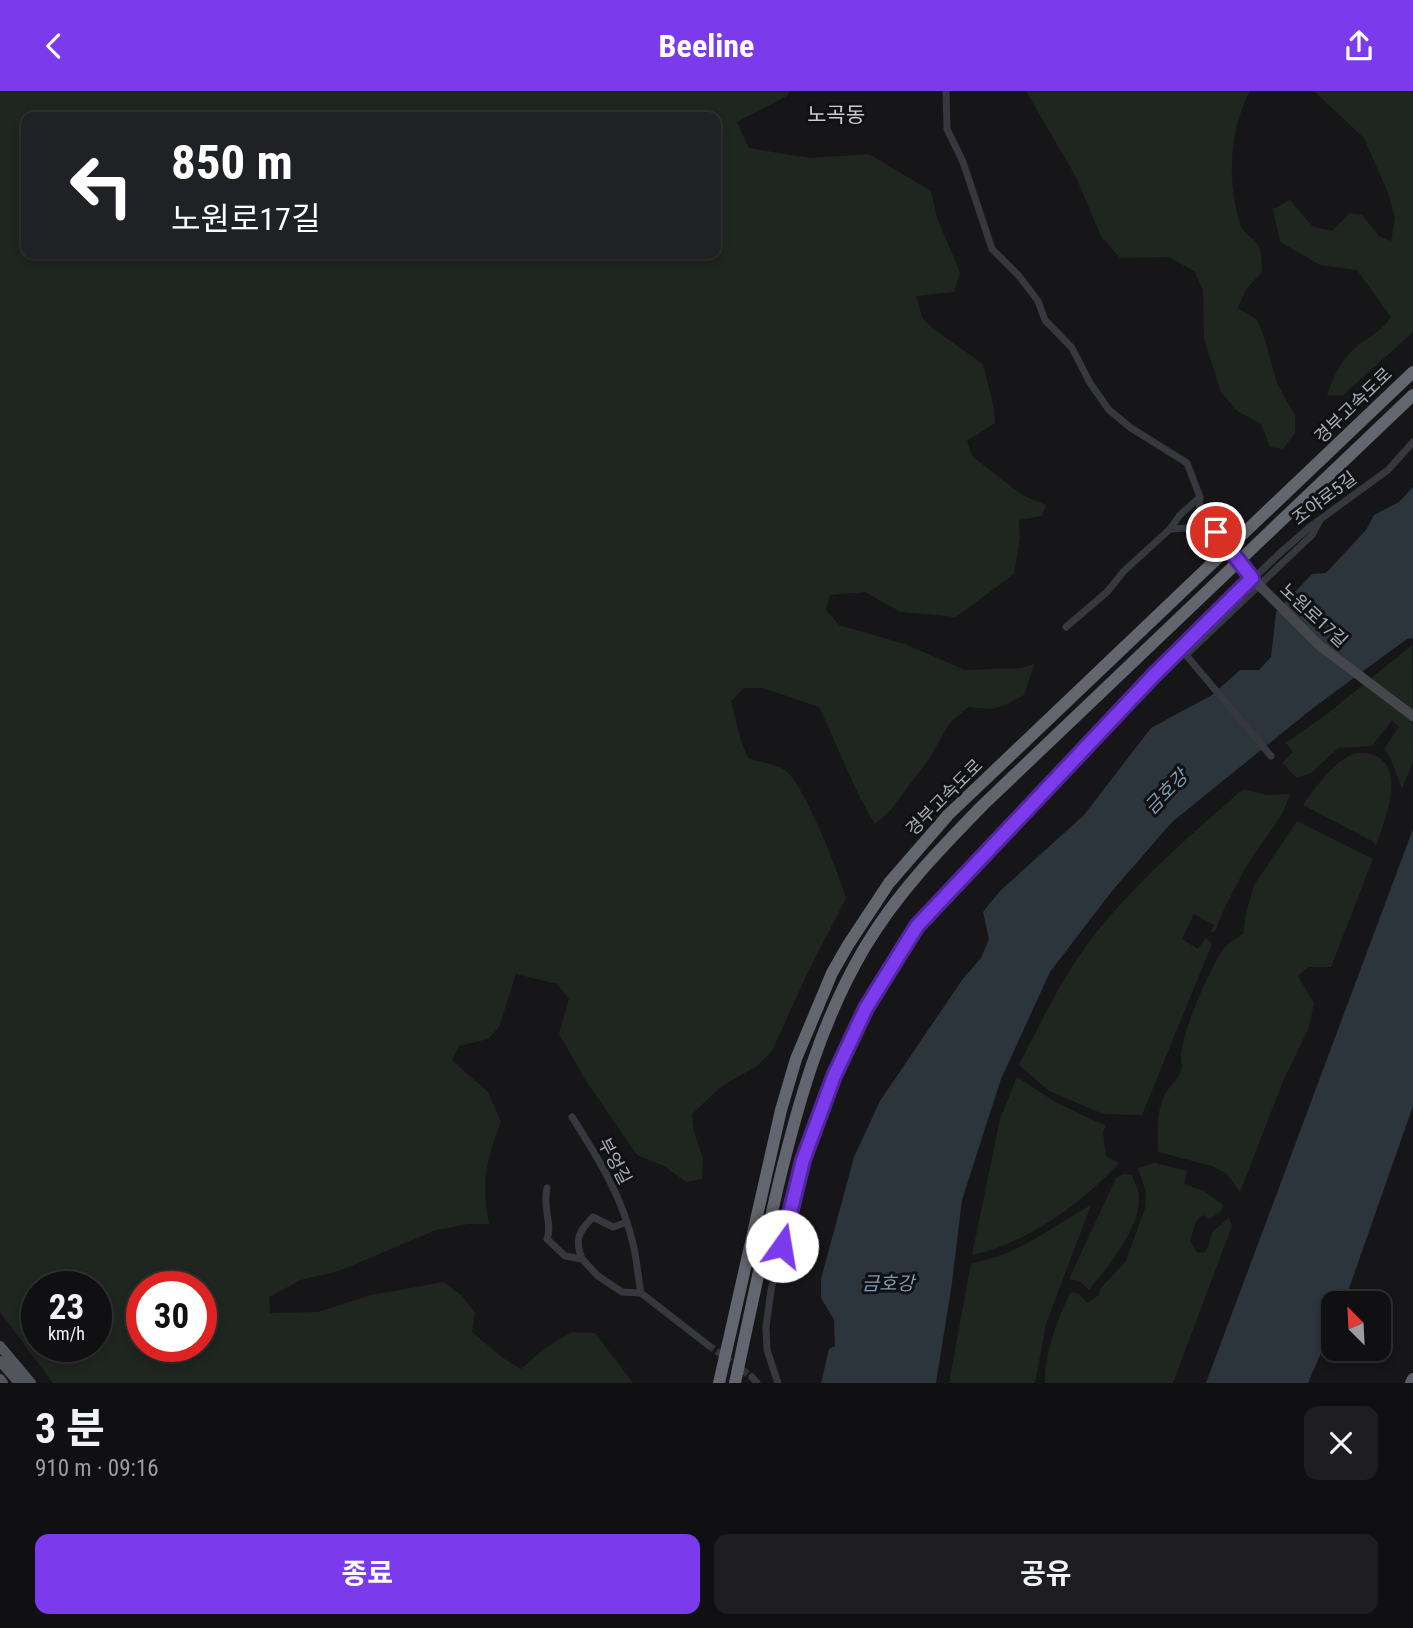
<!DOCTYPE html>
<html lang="ko">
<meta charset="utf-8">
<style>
:root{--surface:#101012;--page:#1e1e20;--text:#f1f3f6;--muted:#9c9d9f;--line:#303032;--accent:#7c3aed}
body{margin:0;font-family:"Roboto Condensed","Noto Sans KR",sans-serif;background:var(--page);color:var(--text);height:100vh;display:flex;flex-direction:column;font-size:26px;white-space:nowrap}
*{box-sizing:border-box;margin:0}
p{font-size:23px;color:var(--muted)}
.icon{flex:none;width:38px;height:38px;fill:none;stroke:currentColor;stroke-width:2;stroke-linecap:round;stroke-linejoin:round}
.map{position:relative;height:1292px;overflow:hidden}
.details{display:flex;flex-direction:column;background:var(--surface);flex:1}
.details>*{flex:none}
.top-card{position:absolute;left:21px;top:21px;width:700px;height:147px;border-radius:14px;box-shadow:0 4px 10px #0003,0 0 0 2px var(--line);background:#202124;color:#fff;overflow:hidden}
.needle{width:46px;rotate:336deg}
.tools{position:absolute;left:1321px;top:1200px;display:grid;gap:14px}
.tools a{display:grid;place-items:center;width:70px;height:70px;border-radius:14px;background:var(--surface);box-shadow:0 4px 10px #0003,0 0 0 2px var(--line);font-size:35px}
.speed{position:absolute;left:21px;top:1180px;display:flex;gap:14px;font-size:35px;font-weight:700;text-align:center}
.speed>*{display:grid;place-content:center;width:91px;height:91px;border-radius:50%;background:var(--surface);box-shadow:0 4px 10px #0003,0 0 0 2px var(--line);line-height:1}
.speed small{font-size:18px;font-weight:400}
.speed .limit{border:10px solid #d22;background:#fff;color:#111}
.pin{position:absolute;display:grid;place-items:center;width:60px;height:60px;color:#fff;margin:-30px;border:4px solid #fff;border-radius:50%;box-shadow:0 2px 7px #0007}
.me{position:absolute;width:77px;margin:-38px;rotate:13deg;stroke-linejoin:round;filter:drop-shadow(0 0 5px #0008)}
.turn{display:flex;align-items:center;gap:24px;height:147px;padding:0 35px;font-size:32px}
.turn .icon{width:91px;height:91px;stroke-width:2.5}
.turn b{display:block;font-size:49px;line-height:60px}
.round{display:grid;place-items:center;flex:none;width:74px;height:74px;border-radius:14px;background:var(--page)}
.head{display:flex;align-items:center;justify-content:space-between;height:119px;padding:0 35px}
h1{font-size:42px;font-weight:700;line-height:52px}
.primary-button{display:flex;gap:14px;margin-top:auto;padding:14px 35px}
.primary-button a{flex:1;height:80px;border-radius:14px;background:var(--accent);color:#fff;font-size:28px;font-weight:700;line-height:80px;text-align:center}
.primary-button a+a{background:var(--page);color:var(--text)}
header{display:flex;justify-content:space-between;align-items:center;height:91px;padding:0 35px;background:var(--accent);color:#fff;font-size:32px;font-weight:700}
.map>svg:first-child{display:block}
.green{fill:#1e261f;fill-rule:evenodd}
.water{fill:#2c353c}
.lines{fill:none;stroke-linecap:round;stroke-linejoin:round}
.minor-tunnel{stroke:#333438;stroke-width:7;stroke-dasharray:7 3.5;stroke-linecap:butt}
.minor{stroke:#37383d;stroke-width:7}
.secondary{stroke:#45474d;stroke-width:10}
.primary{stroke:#53555c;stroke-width:10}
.trunk{stroke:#5b5e65;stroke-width:12}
.motorway{stroke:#63666e;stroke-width:12}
.route-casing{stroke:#51269a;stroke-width:18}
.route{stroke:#7c3aed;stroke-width:12}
.labels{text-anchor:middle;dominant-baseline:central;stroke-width:6;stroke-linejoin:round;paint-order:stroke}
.street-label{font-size:18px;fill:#a8adb8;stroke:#111113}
.water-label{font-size:19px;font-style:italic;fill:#7f9bb3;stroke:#111113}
.quarter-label{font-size:21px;fill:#c9ccd4;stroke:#111113}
</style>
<header><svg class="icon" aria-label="back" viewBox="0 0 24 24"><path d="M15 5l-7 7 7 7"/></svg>Beeline<svg class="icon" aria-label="share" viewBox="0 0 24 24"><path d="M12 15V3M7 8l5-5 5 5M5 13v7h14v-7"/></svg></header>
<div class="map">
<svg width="1413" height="1292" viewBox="0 0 1413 1292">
<rect width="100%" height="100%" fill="#161618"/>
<g class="green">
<path d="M 0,0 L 790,0 L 787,5 L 737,31 L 749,57 L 810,67 L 869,63 L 931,100 L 937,127 L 960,181 L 954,201 L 916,205 L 922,226 L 932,237 L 983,273 L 994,318 L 995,332 L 967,350 L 972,365 L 1022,404 L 1046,414 L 1042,425 L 1019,429 L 1020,447 L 1014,483 L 956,526 L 901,521 L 865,501 L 830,504 L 826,519 L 839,534 L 905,553 L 965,579 L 1022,577 L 1035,572 L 1024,604 C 999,617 997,620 968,616 L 949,633 L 929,668 L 889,721 L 875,733 C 852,696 838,655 819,616 L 763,597 L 744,597 L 731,610 L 741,650 L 748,667 C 759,671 776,673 785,679 C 804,693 839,782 846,807 L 808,881 L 772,960 L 757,975 L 722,995 L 692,1023 L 694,1041 L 703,1067 L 702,1088 L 686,1091 L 664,1075 L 637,1064 L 586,990 L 559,943 L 569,908 L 557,893 L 516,883 L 499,936 L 488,948 L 459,955 L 452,969 L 488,1001 L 501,1031 C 486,1070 481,1092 489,1133 L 468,1133 L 436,1139 L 339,1180 L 301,1189 L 269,1206 L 270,1222 L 318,1221 L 371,1204 L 444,1191 L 462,1205 L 475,1222 L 472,1241 L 503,1267 L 521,1278 L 545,1257 L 572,1241 L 595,1242 L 633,1292 L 53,1292 L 0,1221 ZM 26,26 L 716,26 L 716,163 L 26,163 ZM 37,1195 L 96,1195 L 96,1255 L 37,1255 ZM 201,1195 L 201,1255 L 142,1255 L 142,1195 Z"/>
<path d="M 1026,0 L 1250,0 C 1229,40 1227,90 1240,133 C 1243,142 1253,146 1258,154 C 1262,160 1261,173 1262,181 L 1246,198 L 1238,217 L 1256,228 L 1263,242 L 1277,292 L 1295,325 L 1295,342 L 1283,358 L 1270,356 L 1261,333 L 1237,320 L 1221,301 L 1204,248 L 1203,199 L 1194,180 L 1169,166 L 1120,167 L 1101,145 L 1076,86 Z"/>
<path d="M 1314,0 L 1413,0 L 1413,241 L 1343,304 L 1327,304 C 1333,287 1339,273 1352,260 C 1366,246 1380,243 1391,226 L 1357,179 L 1320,174 L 1280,151 L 1273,118 L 1290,109 L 1313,136 L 1332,140 L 1350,122 L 1362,124 L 1379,145 L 1391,150 L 1395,127 L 1388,102 L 1364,47 Z"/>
<polygon points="1412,554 1413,671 1402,698 1390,666 1384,658 1399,636 1392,629 1372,655 1338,657 1311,682 1297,687 1282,672 1293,661 1286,652 1327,623"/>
<path d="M 1357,662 C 1362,662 1370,662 1374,664 C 1408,678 1383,732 1376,755 L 1372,750 L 1303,714 C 1315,697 1337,666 1357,662 Z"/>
<path d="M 1243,698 L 1267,704 L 1290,703 C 1284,725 1267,744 1254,763 C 1239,788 1225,813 1215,841 L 1211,841 L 1214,834 L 1194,823 L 1182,848 L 1198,858 L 1206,847 L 1212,853 L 1142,1024 L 1103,1023 L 1049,1000 L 1019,974 C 1044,925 1068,874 1104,832 C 1146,782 1195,740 1243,698 Z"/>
<path d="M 1297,730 L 1373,768 L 1331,876 L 1308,876 L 1298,885 L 1314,912 L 1309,936 L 1282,993 L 1240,1101 L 1227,1083 L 1212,1075 L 1158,1061 C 1157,1045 1157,1016 1165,1003 C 1170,994 1180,987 1182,976 C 1182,972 1181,969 1181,965 C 1182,941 1208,881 1222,860 C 1227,852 1235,848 1243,843 L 1246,822 L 1254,794 Z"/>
<path d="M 1017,986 L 1057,1012 L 1106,1035 L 1103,1041 L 1106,1065 L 1119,1072 C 1082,1112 1026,1153 972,1164 L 1000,1028 Z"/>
<path d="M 1155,1072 L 1187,1080 L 1184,1093 L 1204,1100 L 1223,1114 L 1222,1119 L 1210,1128 L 1203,1124 L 1196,1130 L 1190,1150 L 1197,1161 L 1204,1162 L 1208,1156 L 1212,1142 L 1229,1126 L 1232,1135 L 1173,1292 L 1045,1292 C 1044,1265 1058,1225 1071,1201 L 1079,1203 L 1087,1212 L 1099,1204 L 1100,1198 L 1126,1170 L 1145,1117 L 1146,1101 L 1138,1077 Z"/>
<path d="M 1123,1083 L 1132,1084 C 1134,1091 1139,1099 1139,1106 C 1141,1136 1107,1177 1089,1199 L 1079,1190 L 1069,1188 L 1116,1087 Z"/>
<path d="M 1091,1114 L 1046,1233 L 1035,1292 L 949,1292 L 971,1172 C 1015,1166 1053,1135 1091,1114 Z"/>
</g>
<g class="water">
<polygon points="1413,396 1413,547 1407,548 1313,617 1172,731 1112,800 1050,881 1001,988 962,1109 952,1192 936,1292 821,1292 829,1258 835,1255 834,1229 821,1207 821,1188 854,1066 880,1010 962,889 981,867 989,848 983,821 1000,800 1084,724 1151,637 1212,604 1240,579 1259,579 1271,566 1276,521 1312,483 1326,482 1366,439 1374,424 1399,411"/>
<polygon points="1413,738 1413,1015 1346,1206 1343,1213 1334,1213 1333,1234 1308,1292 1206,1292"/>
</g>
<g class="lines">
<polyline class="minor-tunnel" points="708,1254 752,1286"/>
<g class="minor">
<polyline points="946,0 947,38 963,71 992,158 1019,185 1038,210 1045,229 1072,257 1090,292 1109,319 1131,337 1187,372 1200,406 1199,423 1204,436 1170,438 1124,480 1107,501 1066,536"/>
<polyline points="1170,438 1180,424 1200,406"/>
<polyline points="1181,556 1186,564 1312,444 1319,431"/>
<polyline points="1186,564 1271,665"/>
<path d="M 572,1026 C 597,1065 623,1107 633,1153 C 637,1169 638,1186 641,1202"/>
<path d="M 547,1097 C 542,1116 553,1134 547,1148 L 565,1165 L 582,1168 L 598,1185 L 622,1201 L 641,1202 L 708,1254"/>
<path d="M 582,1168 C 574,1148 579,1140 593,1126 L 613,1136 L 627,1131"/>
<polyline points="752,1286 757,1292"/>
<polyline points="778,1292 767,1259 766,1236 771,1199 803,1069 834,985 866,917 917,835 1181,556 1280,462 1311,435 1388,379 1413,351"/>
</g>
<polyline class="secondary" points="1204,436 1216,441 1252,487 1319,554 1413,625"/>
<g class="primary">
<polyline points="0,1255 31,1292"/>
<polyline points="0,1270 19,1292"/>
<polyline points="0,1288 3,1292"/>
</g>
<polyline class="trunk" points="1411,1292 1413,1288"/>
<g class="motorway">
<polyline points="719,1292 781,1019 796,968 832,882 848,854 889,792 948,724 1413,281"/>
<path d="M 735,1292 C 749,1226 763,1160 778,1095 C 798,1012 821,930 865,856 C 897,802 940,758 983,714 L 1413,304"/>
</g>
</g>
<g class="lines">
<g class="route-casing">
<polyline id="route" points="782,1155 803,1069 834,985 866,917 917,835 1154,584 1252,487 1216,441"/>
</g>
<use href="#route" class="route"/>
</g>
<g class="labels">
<g class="street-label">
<text transform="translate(1353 314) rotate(-44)">경부고속도로</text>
<text transform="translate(1324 407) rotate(-37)">조야로5길</text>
<text transform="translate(1314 524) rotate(43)">노원로17길</text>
<text transform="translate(944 706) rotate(-45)">경부고속도로</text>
<text transform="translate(615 1070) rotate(62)">부엉길</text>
</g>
<g class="water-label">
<text transform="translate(1166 701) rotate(-46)">금호강</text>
<text x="888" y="1192">금호강</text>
</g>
<g class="quarter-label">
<text x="836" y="24">노곡동</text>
</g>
</g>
</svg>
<div class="tools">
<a><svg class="needle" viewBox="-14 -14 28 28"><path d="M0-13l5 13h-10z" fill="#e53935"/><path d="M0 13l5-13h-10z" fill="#9c9d9f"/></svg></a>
</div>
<div class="speed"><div>23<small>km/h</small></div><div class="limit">30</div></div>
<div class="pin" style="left:1216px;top:441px;background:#d93025"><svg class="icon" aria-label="arrive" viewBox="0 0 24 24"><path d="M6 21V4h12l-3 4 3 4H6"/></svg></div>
<svg class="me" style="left:782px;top:1155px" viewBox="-20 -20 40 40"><circle r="19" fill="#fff"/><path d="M0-13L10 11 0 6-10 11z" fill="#7c3aed"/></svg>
<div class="top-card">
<div class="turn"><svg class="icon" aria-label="left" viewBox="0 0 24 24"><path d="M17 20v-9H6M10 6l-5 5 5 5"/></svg><div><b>850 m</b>노원로17길</div></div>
</div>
</div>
<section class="details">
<div class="head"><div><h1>3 분</h1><p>910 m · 09:16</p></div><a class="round"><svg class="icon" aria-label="close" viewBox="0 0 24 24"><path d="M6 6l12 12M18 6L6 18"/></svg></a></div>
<div class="primary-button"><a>종료</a><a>공유</a></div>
</section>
